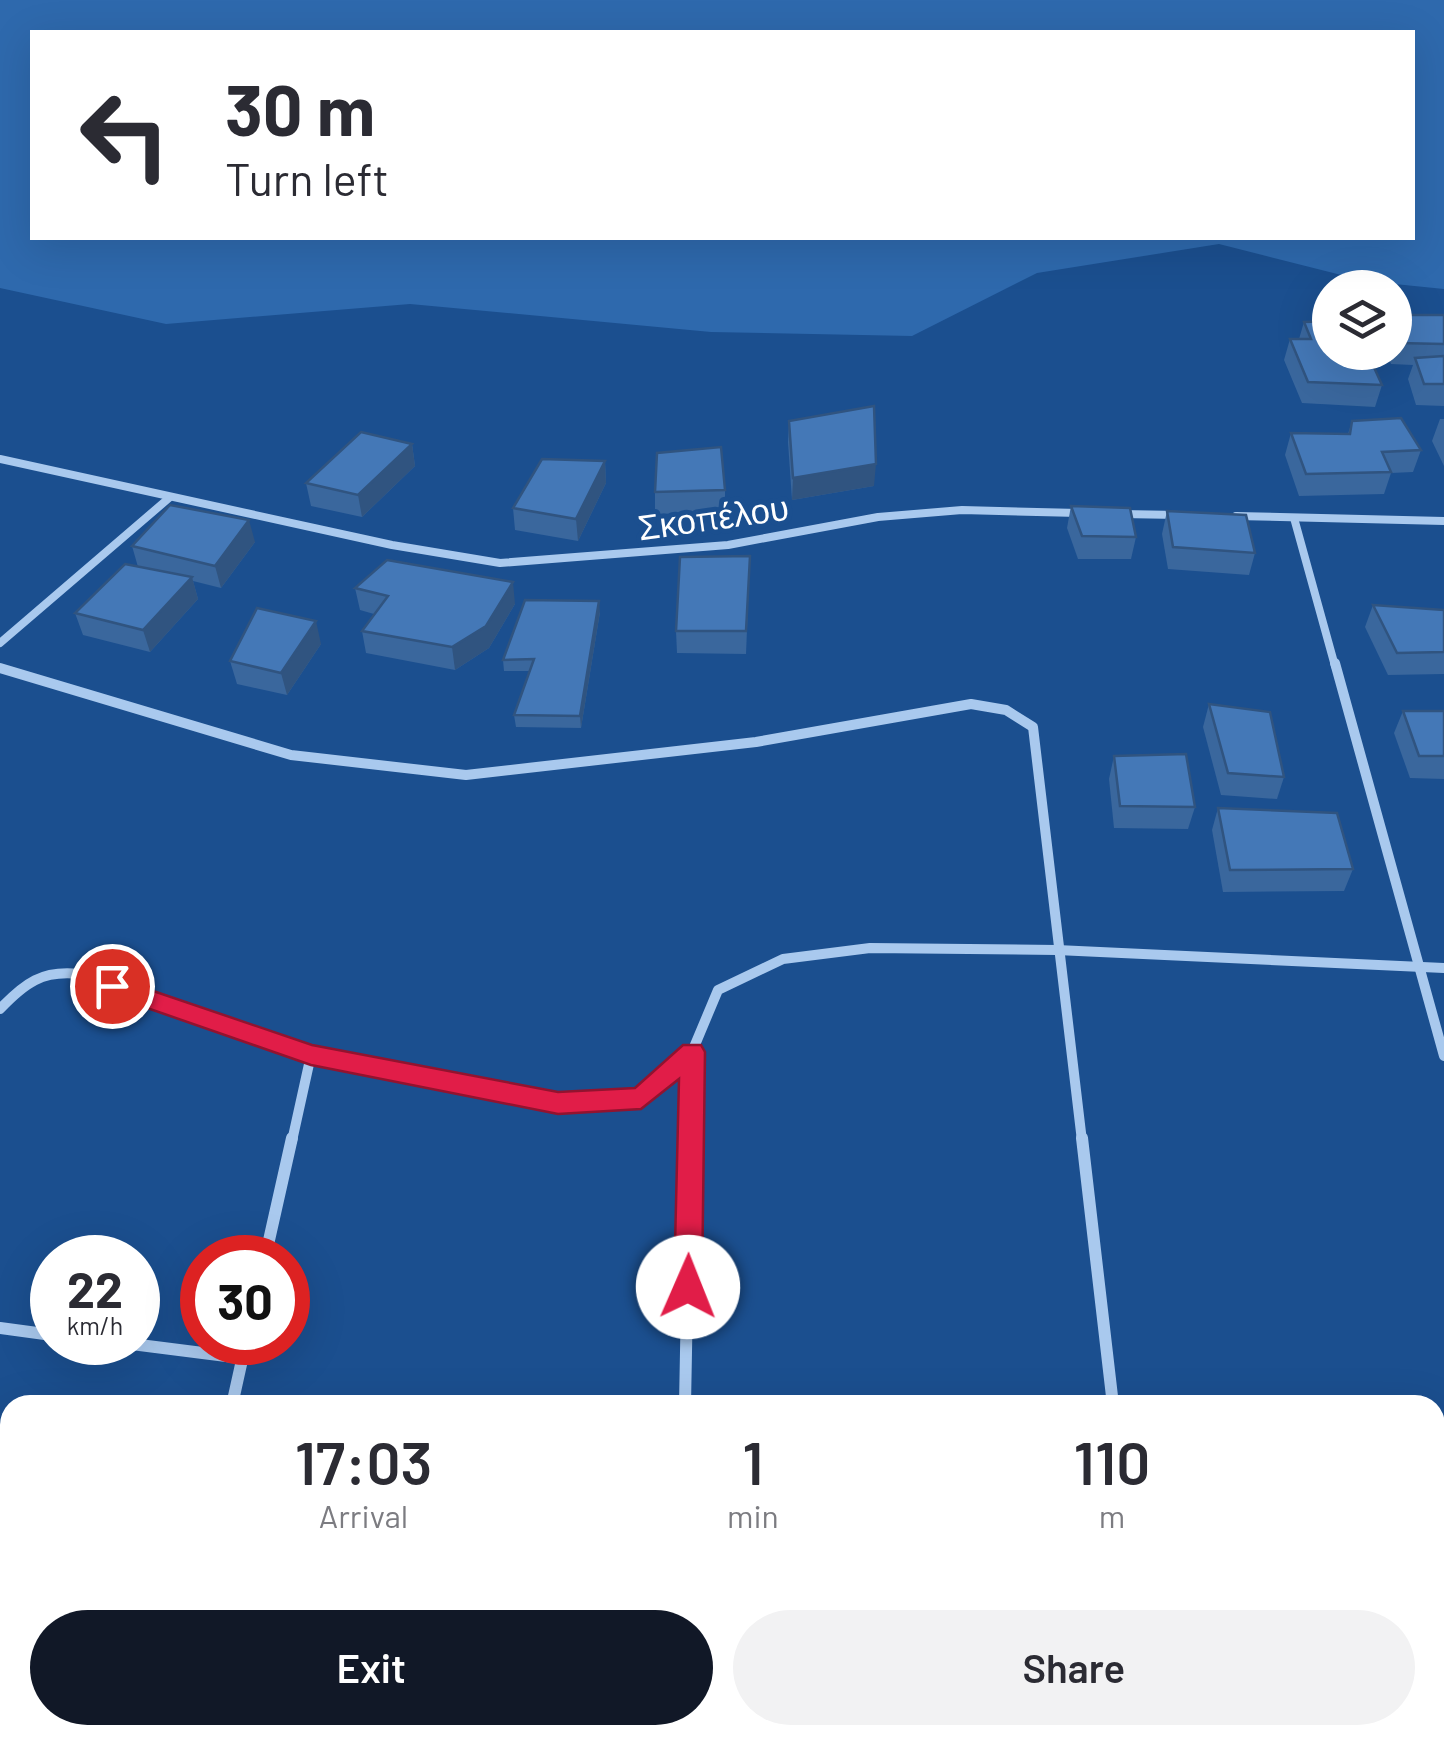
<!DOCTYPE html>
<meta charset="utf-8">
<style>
:root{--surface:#fff;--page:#f2f2f3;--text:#2b2b33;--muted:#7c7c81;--accent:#111827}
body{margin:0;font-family:Barlow,sans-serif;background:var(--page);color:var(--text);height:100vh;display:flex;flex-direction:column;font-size:38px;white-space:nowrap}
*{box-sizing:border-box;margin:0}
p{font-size:32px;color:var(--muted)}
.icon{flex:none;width:55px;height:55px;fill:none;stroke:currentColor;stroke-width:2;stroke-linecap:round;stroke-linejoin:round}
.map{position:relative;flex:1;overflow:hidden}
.side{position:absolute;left:0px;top:1395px;width:1445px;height:350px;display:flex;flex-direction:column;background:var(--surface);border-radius:30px 30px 0 0;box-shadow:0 10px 40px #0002}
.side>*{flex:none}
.top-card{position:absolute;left:30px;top:30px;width:1385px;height:210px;border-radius:0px;box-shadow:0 10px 40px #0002;background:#fff;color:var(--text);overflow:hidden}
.fabs{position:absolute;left:1312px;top:270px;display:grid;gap:20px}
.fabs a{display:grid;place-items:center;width:100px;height:100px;border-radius:50%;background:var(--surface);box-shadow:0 10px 40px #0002;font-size:50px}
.speed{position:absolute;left:30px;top:1235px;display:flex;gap:20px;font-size:50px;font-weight:700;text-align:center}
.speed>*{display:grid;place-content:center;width:130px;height:130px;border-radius:50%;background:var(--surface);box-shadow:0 10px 40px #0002;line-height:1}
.speed small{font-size:25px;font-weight:400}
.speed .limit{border:15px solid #d22;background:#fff;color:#111}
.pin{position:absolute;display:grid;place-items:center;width:85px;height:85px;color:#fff;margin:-42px;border:5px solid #fff;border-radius:50%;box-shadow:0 2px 10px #0007}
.me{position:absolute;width:110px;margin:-55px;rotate:1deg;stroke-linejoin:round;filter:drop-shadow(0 0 8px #0008)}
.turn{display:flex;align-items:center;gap:35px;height:210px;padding:0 30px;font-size:45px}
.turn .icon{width:130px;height:130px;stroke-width:2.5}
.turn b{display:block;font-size:70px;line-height:85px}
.eta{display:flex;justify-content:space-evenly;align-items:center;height:170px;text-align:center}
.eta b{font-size:60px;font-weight:600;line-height:70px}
.primary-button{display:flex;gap:20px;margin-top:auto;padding:20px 30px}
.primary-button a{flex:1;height:115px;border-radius:60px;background:var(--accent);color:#fff;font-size:40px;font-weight:600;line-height:115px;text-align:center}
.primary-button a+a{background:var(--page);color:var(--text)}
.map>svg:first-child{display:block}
.green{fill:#2e69ad;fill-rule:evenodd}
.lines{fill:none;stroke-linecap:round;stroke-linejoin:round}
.street-far2{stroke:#a9c9ee;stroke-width:8}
.street-far1{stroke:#a9c9ee;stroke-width:10}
.street{stroke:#a9c9ee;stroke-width:12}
.wall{fill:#3a679d}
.shaded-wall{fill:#305480}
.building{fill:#4478b7;stroke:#305480;stroke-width:2.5}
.route{fill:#e11d48;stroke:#92132f;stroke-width:2.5}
.labels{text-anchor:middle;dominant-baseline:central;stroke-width:10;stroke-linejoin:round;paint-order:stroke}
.street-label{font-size:35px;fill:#fff;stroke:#1b4f8f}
</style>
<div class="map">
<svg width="1444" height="1745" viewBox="0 0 1444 1745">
<rect width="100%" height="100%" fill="#1b4f8f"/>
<path class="green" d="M 0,0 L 1444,0 L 1444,289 L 1365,281 L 1219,244 L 1037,273 L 912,336 L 711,332 L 410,304 L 166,324 L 0,288 ZM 32,32 L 1412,32 L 1412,238 L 32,238 Z"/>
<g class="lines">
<g class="street-far2">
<polyline points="0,459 392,545 500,563 728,545 878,517 962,510 1079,513"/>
<polyline points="1121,514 1179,515"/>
<polyline points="1236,516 1444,521"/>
<polyline points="1294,518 1335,666"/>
<polyline points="0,643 169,498"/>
</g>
<g class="street-far1">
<polyline points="1335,663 1444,1056"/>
<polyline points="0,668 291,755 466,775 756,742 971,704 1006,710 1033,727 1082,1141"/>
<path d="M 0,1009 C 25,983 42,970 79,974 L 311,1055 L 558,1103 L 641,1098 L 692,1052 L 718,990 L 783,959 L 870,948 L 1057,950 L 1444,968"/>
<polyline points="292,1141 311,1055"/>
<polyline points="690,1141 692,1052"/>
</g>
<g class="street">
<polyline points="1082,1138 1113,1405"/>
<polyline points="265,1258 292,1138"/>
<polyline points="0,1328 52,1335"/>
<polyline points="116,1342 242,1358"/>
<polyline points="232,1405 246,1342"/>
<polyline points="685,1405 690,1138"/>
<polyline points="0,1684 10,1685"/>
<polyline points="1061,1735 1251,1745"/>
<polyline points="678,1745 679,1735"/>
</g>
</g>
<g class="wall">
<polygon points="1395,315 1444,315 1444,406 1416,405 1408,379 1413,365 1391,364 1386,352 1395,352"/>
<polygon points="1304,322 1382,385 1375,407 1302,403 1284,360 1290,339 1299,339"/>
<polygon points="1440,419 1444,419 1444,466 1432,441"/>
<polygon points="789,421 874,486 792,500 788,442"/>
<polygon points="1352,421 1421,450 1413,472 1391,473 1384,494 1299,496 1285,455 1291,433 1348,434"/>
<polygon points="412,444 415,466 362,517 311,506 306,483"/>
<polygon points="605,461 606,483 578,541 515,530 513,508"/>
<polygon points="725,490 725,512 655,514 655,492"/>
<polygon points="1071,506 1136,537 1131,559 1078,559 1067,528"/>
<polygon points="1167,511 1255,553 1249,575 1168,569 1162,534"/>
<polygon points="255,542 221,588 193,581 198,599 150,652 83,635 75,613 138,567 132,546"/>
<polygon points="750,556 746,654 677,653 676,631"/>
<polygon points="355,588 515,604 489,648 455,670 366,653 362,631 374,614 360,610"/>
<polygon points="1373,605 1444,610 1444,674 1388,675 1365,627"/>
<polygon points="600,612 581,728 516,727 514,715 530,671 504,671 503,660"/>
<polygon points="321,644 287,695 237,684 230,661"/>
<polygon points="1209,704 1284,777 1277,799 1221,795 1203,727"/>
<polygon points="1403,711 1444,711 1444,779 1410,778 1394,733"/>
<polygon points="1114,756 1195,807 1188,829 1114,828 1109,779"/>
<polygon points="1218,808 1353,869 1344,891 1223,892 1212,830"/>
</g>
<g class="shaded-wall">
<polygon points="412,444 415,466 362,517 358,495"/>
<polygon points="605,461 606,483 578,541 576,519"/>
<polygon points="876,464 874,486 792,500 793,478"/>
<polygon points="249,520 255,542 221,588 215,566"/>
<polygon points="192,577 198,599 150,652 143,630"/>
<polygon points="513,582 515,604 489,648 455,670 452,647"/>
<polygon points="599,601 600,612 581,728 580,716"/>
<polygon points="316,621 321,644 287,695 281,673"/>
</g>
<g class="building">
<polygon points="1395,315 1444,315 1444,344 1398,343 1395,335"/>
<polygon points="1330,321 1330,352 1367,352 1382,385 1308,382 1290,339 1311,339 1304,322"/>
<polygon points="1444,356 1444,384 1424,384 1415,358"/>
<polygon points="874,406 876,464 793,478 789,421"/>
<polygon points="1401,418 1421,450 1382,452 1391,472 1306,474 1291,433 1350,434 1352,421"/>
<polygon points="361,432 412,444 358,495 306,483"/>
<polygon points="721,447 725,490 655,492 657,453"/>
<polygon points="542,459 605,461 576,519 513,508"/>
<polygon points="170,505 249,520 215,566 132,546"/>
<polygon points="1071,506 1130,508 1136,537 1082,536"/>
<polygon points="1167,511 1246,515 1255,553 1173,547"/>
<polygon points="750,556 746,631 676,631 680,557"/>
<polygon points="387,560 513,582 486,626 452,647 362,631 388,596 355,588"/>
<polygon points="125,564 192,577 143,630 75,613"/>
<polygon points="525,600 599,601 580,716 514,715 534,659 503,660"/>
<polygon points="1373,605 1444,610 1444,652 1397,653"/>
<polygon points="257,608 316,621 281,673 230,661"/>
<polygon points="1209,704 1270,712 1284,777 1228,773"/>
<polygon points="1403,711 1444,711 1444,756 1419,756"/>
<polygon points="1186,754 1195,807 1120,806 1114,756"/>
<polygon points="1218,808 1337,813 1353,869 1230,870"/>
</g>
<polygon class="route" points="112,977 312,1045 558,1092 635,1088 683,1045 701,1045 705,1052 702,1287 698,1296 688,1300 678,1296 674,1287 679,1079 641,1109 558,1114 311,1065 104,993 100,986 104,979"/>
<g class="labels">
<g class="street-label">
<text transform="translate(713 516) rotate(-8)">Σκοπέλου</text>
</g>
</g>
</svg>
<div class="fabs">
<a><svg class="icon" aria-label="layers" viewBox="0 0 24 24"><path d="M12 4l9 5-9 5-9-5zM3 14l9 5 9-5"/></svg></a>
</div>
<div class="speed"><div>22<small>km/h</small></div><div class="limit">30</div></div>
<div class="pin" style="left:112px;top:986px;background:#d93025"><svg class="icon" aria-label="arrive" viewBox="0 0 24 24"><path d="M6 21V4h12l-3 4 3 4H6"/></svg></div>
<svg class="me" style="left:688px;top:1287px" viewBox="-20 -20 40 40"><circle r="19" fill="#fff"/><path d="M0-13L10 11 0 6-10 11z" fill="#e11d48"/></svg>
<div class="top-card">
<div class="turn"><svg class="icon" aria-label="left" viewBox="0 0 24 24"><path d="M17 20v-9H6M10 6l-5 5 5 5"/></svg><div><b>30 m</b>Turn left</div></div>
</div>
<section class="side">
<div class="eta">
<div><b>17:03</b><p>Arrival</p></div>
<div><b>1</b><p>min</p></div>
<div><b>110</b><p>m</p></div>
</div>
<div class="primary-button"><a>Exit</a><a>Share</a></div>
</section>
</div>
